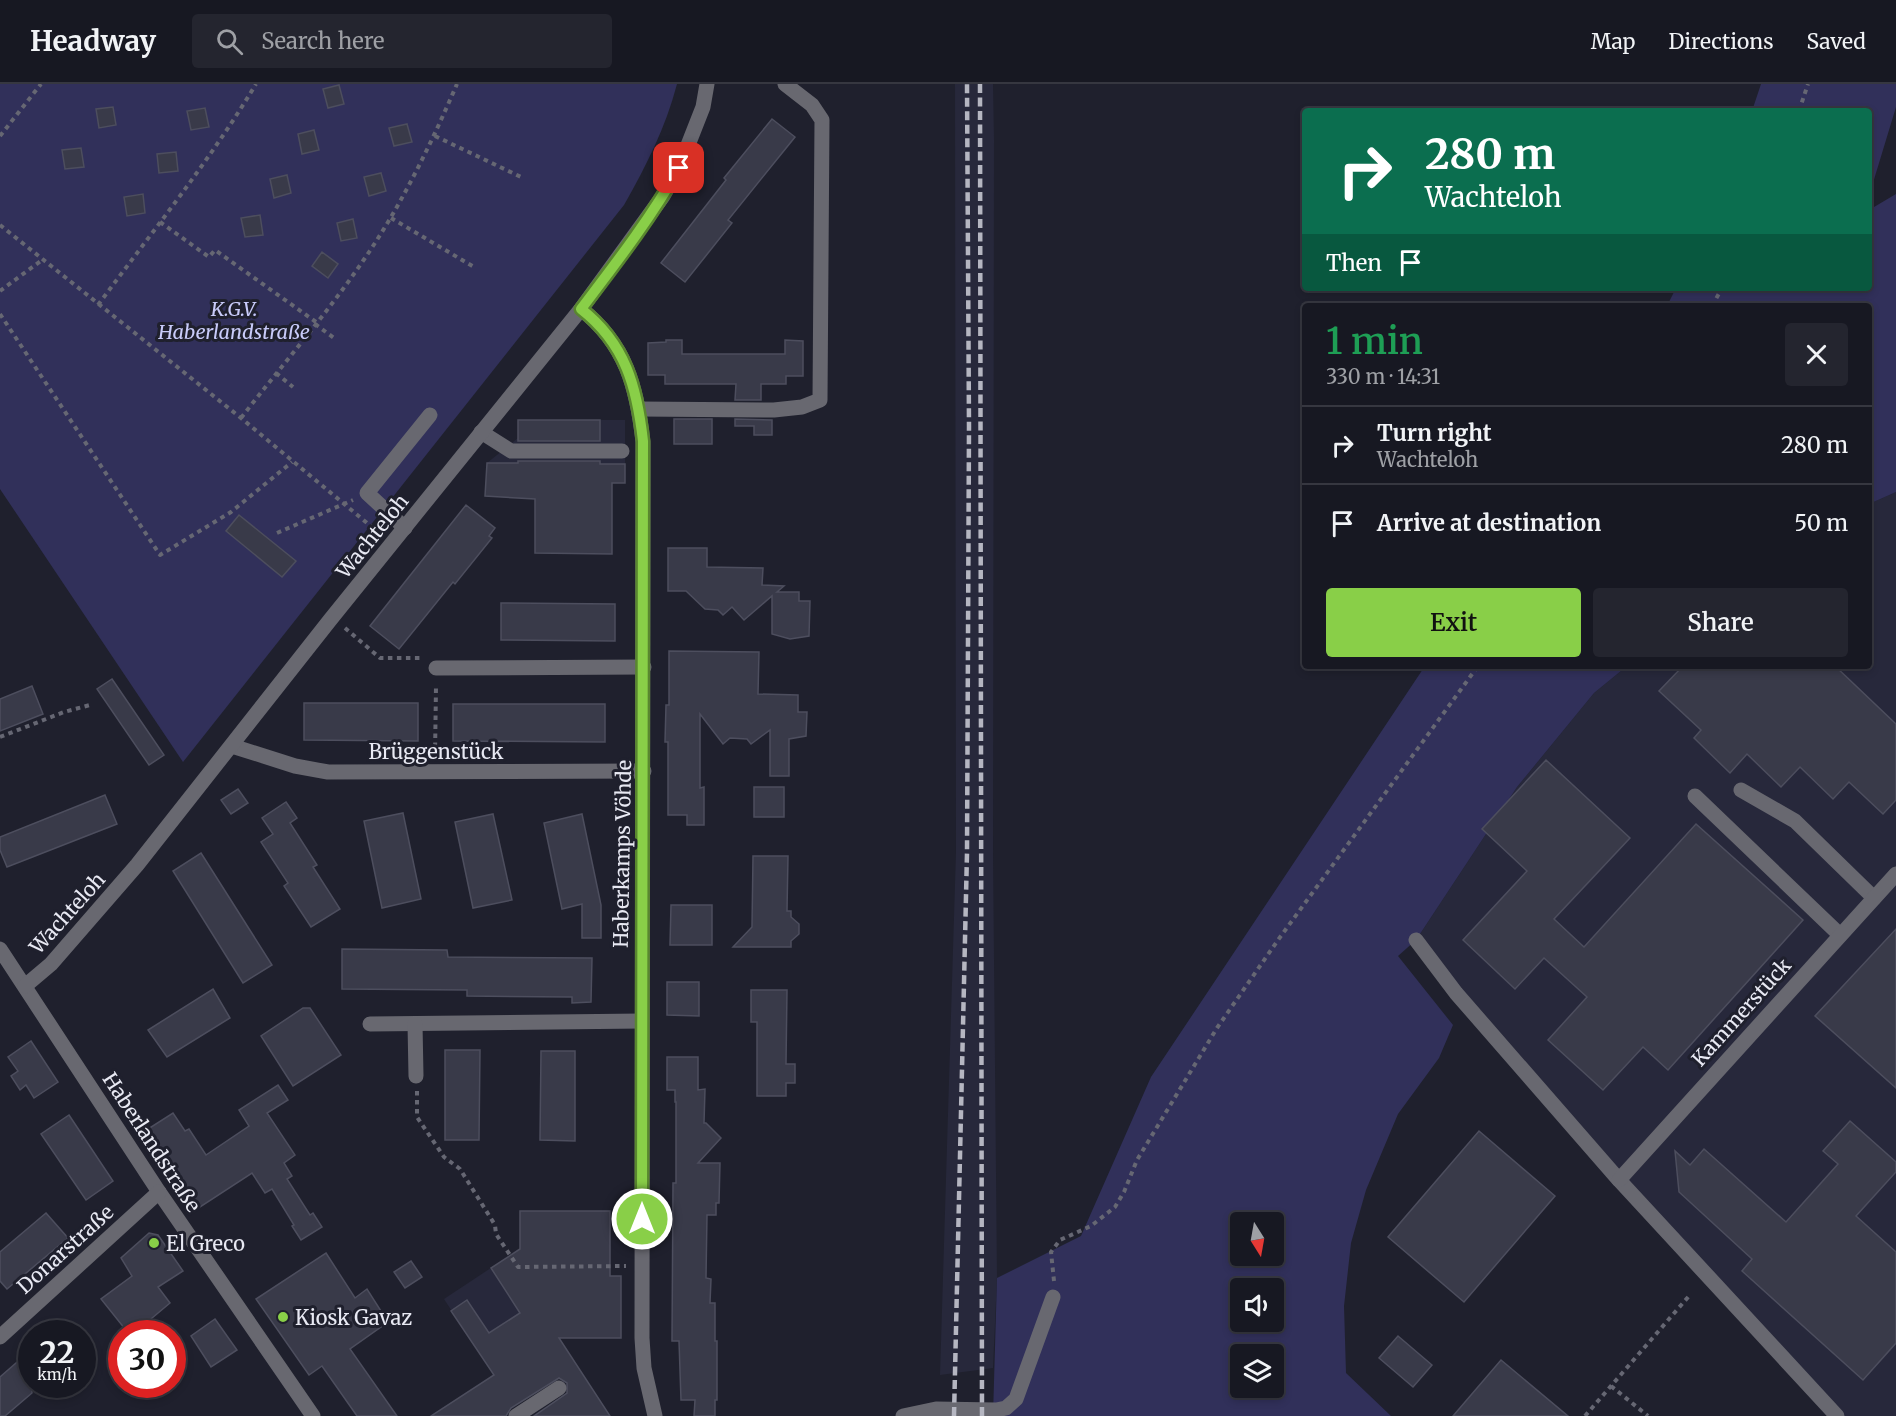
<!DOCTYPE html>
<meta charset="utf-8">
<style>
:root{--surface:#171822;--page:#24252f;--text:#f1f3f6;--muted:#9ea0a5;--line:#363740;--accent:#89cf48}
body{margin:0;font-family:Merriweather,serif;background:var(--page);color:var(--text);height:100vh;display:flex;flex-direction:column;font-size:22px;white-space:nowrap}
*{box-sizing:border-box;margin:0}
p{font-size:20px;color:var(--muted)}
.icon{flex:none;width:33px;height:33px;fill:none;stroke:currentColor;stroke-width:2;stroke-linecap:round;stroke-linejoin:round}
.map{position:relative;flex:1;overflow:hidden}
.sheet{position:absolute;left:1302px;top:219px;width:570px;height:366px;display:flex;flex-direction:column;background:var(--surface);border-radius:6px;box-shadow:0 3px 9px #0003,0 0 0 2px var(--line)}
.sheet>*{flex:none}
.banner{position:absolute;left:1302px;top:24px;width:570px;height:183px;border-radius:6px;box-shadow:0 3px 9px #0003,0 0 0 2px var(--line);background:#0b6e4f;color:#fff;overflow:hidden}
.needle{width:39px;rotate:169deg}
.buttons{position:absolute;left:1230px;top:1128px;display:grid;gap:12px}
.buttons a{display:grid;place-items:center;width:54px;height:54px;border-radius:6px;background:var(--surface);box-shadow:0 3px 9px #0003,0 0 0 2px var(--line);font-size:30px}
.speed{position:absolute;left:18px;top:1236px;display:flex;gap:12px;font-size:30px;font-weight:700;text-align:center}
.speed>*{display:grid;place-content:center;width:78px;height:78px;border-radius:50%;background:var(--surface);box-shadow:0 3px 9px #0003,0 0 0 2px var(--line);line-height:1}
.speed small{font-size:15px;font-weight:400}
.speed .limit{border:9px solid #d22;background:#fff;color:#111}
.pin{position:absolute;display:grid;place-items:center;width:51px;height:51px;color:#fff;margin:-26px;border-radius:12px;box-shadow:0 3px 9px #0006}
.me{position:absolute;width:66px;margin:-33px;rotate:0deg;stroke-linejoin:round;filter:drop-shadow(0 0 4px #0008)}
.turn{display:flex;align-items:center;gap:21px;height:126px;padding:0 24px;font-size:27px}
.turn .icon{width:78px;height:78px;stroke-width:2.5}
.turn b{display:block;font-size:42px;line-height:51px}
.then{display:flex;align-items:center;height:57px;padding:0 24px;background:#0003;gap:12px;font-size:22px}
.round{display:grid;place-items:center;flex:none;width:63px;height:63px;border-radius:6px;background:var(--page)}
.headline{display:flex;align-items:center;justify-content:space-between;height:102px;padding:0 24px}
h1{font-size:36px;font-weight:600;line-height:45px;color:#1e9e55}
.cta{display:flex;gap:12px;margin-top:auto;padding:12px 24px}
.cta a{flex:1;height:69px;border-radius:6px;background:var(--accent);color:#111;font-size:24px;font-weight:600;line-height:69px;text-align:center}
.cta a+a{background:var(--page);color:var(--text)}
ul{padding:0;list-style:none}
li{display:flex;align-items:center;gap:18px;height:78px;padding:0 24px;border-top:2px solid var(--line)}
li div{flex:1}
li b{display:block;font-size:22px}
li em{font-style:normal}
header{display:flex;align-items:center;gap:36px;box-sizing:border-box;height:84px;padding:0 30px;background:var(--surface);border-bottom:2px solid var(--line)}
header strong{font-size:28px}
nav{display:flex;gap:33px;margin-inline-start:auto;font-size:21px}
.search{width:420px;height:54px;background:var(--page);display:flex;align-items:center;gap:15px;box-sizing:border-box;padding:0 21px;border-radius:6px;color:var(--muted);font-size:22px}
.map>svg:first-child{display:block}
.built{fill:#27283b}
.green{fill:#31305a;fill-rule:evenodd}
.building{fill:#393a49;stroke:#4d4e5e;stroke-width:1.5}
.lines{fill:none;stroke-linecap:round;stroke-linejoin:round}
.path{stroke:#666773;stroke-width:4;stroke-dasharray:4.5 4.5;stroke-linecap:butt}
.minor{stroke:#686870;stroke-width:15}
.rail{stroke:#b5b6c1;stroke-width:4.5;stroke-dasharray:9 4.5;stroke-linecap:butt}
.route-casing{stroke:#59872f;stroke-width:15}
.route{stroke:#89cf48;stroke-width:10}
.poi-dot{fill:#89cf48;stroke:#1f202d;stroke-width:2}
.labels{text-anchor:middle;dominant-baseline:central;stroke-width:6;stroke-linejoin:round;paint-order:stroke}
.park-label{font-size:20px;font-style:italic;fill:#c8cbf9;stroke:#1f202d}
.street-label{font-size:20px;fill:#e8e9f3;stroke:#1f202d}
.poi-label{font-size:20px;fill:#e8e9f3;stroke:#1f202d;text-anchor:start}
</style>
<header>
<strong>Headway</strong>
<div class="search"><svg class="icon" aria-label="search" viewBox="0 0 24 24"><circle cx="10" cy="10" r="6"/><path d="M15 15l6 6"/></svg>Search here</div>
<nav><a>Map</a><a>Directions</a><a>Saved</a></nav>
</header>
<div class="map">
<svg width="1896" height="1332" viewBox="0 0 1896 1332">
<rect width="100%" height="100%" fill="#1f202d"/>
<g class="built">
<polygon points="955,0 993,0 994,56 993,769 997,1194 993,1284 940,1291 956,768"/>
<polygon points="518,336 625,336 625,399 487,398 487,379 518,354"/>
<polygon points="1896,408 1896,1332 1837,1332 1416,856 1517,703 1594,609 1627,582 1869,582 1869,420"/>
<polygon points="506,1174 537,1219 483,1275 444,1215"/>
</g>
<g class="green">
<path d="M 0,0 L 677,0 C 665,45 647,80 624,121 L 183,678 L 0,405 Z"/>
<polygon points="1761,0 1896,0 1896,23 1869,112 1869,27 1752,27"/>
<polygon points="1896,110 1896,408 1869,420 1869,222 1667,222 1676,204 1869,204 1869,126"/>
<path d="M 1425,582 L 1627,582 L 1594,609 L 1517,703 L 1416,856 L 1398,872 L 1453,941 L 1439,974 L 1398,1030 L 1366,1106 L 1351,1159 L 1344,1222 L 1346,1289 L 1391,1332 L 993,1332 L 997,1194 L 1081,1152 L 1151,993 ZM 1240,1138 L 1274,1138 L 1274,1172 L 1240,1172 ZM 1240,1204 L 1274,1204 L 1274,1238 L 1240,1238 ZM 1240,1270 L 1274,1270 L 1274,1304 L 1240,1304 Z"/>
</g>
<g class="building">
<polygon points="339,1 344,20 328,24 323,5"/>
<polygon points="113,23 116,41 99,44 96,25"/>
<polygon points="205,24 209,43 191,46 187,27"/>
<polygon points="772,35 795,53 728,136 732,139 685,198 661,179 726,96 724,94"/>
<polygon points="407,40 412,58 394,62 389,44"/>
<polygon points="314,46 319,66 302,70 298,50"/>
<polygon points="81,64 84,83 65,85 62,66"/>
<polygon points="176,68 178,87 159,89 157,70"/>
<polygon points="381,89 386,107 369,112 364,93"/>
<polygon points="287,91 291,109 274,114 270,95"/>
<polygon points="143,110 145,129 127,132 124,113"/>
<polygon points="260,131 263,151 245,153 241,134"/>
<polygon points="353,135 357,154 341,157 337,139"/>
<polygon points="322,168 338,180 328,194 312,182"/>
<polygon points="666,256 682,256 682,270 785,270 785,256 803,257 803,292 786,292 786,300 761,300 761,316 735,316 736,300 665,300 665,291 648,291 648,259 666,258"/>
<rect x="674" y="335" width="38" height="25"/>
<polygon points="735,335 772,336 772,351 754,351 754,342 735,342"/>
<rect x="518" y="336" width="82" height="21"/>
<polygon points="518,377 600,377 600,380 625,380 625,399 612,399 612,470 535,469 535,415 485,412 487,379 518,379"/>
<polygon points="466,421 495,444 489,452 492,454 455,500 453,498 399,565 370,542"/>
<polygon points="239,431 296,477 282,493 226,447"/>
<polygon points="668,464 707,464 707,483 763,484 762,501 784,502 777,508 799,508 799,517 810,517 809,552 790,555 772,550 772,512 744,536 732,523 723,531 718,526 705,525 686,507 668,507"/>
<polygon points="501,519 615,520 615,557 501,556"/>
<polygon points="669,567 759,568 758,610 798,611 798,628 807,628 806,652 789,655 789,692 770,692 770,646 751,660 747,655 730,654 723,660 700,630 700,704 704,703 704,741 687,741 687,731 668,731 668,658 665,658 666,621 669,621"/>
<polygon points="1683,582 1835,582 1896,640 1896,716 1883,730 1849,698 1833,715 1800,683 1781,703 1747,670 1730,689 1694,654 1701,646 1659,607"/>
<polygon points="112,595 164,671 149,681 97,605"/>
<polygon points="32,602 43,630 0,647 0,615"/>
<polygon points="304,619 418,619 418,657 304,656"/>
<polygon points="453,620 605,620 605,658 453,657"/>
<polygon points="1546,676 1630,754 1554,835 1584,863 1696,740 1803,836 1668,986 1643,963 1603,1006 1548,956 1587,913 1544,874 1515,905 1463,856 1527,787 1482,745"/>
<rect x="754" y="703" width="30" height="30"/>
<polygon points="238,705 248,719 231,730 221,716"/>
<polygon points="105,711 117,740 7,783 0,766 0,753"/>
<polygon points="286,718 297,734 290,739 317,781 313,783 340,825 311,843 284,802 288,799 261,758 273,750 262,734"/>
<polygon points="403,729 421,815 382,824 364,737"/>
<polygon points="493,730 512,816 473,824 455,738"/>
<polygon points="582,730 601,821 601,854 582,854 582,820 562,825 544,739"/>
<polygon points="201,769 272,881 243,899 173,787"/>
<polygon points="753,772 788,772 787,827 791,827 791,833 799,840 799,850 791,857 791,863 733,863 752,843"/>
<polygon points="671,821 712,821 712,861 670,861"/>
<polygon points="1896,845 1896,1004 1815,932"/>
<polygon points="342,865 447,866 448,873 592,874 591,918 572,919 572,913 467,912 467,906 342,905"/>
<polygon points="667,898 699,898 699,932 667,931"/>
<polygon points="213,905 230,934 167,973 148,946"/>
<polygon points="751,906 787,906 786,980 795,980 795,999 786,999 786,1012 757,1012 757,938 751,938"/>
<polygon points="303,924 310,924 341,971 293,1002 261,952"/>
<polygon points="31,957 58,998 34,1014 26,1001 20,1006 11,992 18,987 8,973"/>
<polygon points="445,966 480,966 479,1056 445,1056"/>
<polygon points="541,967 575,967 575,1057 540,1056"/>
<polygon points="667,973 698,973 698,1006 705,1005 704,1039 706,1039 721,1054 698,1079 720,1079 719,1119 716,1119 716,1131 707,1131 706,1194 711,1195 710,1219 715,1219 715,1257 717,1257 717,1316 715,1316 715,1332 694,1332 695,1316 681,1316 679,1257 672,1257 673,1099 676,1099 676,1018 675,1018 675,1006 667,1006"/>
<polygon points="278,1001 288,1016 267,1029 295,1071 284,1079 292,1092 287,1095 310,1131 313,1129 322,1143 301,1156 292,1142 294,1141 272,1105 265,1109 252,1089 197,1125 174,1091 177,1089 148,1045 173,1029 185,1047 189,1045 206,1071 249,1042 239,1026"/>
<polygon points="69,1031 113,1097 86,1116 41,1050"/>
<polygon points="1850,1037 1896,1078 1896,1088 1856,1132 1896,1168 1896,1259 1863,1296 1742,1187 1752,1175 1679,1108 1675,1067 1690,1081 1704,1065 1786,1138 1838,1080 1823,1067"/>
<polygon points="1479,1047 1555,1112 1464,1218 1388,1153"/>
<polygon points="520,1127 610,1127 610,1192 621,1192 621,1254 559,1254 610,1332 534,1332 567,1309 567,1299 559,1294 511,1324 506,1332 431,1332 494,1291 451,1227 467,1216 489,1249 520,1229 491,1184 520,1165"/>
<polygon points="46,1129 68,1154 7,1205 0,1197 0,1168"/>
<polygon points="149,1149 158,1151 183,1187 158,1203 170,1219 133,1250 129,1250 101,1215 132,1192 121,1174"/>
<polygon points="326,1169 355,1214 367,1205 388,1238 350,1265 397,1332 357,1332 322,1282 309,1291 256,1215"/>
<polygon points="411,1177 422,1193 405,1204 394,1188"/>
<polygon points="215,1235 237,1266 211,1283 191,1252"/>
<polygon points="1398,1252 1432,1281 1413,1303 1379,1274"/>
<polygon points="24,1272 32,1281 32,1309 5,1332 0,1332 0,1293"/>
<polygon points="1501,1276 1568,1332 1453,1332"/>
</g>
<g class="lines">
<g class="path">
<polyline points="1799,27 1808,0"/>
<polyline points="0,52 41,0"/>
<polyline points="435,52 521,93"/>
<polyline points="391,134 474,183"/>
<polyline points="160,138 209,173 215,166 316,238"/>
<polyline points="0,141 241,334 379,449"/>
<polyline points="0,207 42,176"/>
<path d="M 98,221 C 152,148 209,78 256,0"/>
<polyline points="1712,222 1722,204"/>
<polyline points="0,230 160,471 231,428 292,378"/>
<polyline points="315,240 334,254"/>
<polyline points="276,289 293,303"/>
<path d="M 241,334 C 282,281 327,230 365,174 C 402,120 431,60 457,0"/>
<polyline points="277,449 353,416"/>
<polyline points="345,544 380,574 422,574"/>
<polyline points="0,653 64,628 90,621"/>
<polyline points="435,672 436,602"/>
<polyline points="417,1007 417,1033 444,1073 460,1085 495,1141 496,1150 518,1183 626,1182"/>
<polyline points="1054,1197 1051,1168 1060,1156 1091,1142 1115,1123 1124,1108 1137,1076 1217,944 1278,856 1478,582"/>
<polyline points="1611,1302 1648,1332"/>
<polyline points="1585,1332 1689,1212"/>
</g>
<g class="minor">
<path d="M 581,225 C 626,260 637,304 643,358 L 642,1254 L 644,1284 L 655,1332"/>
<polyline points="639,325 774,326 802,323 820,316 822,36 812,21 785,0"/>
<polyline points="481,348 511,367 622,367"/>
<polyline points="405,444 367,409 430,331"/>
<polyline points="436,584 644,583"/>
<polyline points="232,662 295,682 328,688 644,687"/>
<polyline points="1741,706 1795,737 1874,814"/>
<polyline points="1695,712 1840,851"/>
<polyline points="1416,856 1456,909 1619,1096 1837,1332"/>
<polyline points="0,865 159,1108 313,1332"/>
<polyline points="25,902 51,880 137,781 330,536 581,225 663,112 679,84 703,23 707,0"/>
<polyline points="370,940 642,937"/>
<polyline points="415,940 416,992"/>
<polyline points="1619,1096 1896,790"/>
<polyline points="0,1253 159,1108"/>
<polyline points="516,1332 559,1304"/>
<polyline points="903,1332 936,1325 996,1326 1006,1324 1016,1315 1053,1213"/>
</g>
<g class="rail">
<polyline points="980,0 982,1332"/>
<polyline points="954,1332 967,769 969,343 967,0"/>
</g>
</g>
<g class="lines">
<g class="route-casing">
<path id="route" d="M 642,1135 L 643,357 C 637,304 626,260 581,225 C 616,179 651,134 679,84"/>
</g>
<use href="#route" class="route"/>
</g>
<g class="poi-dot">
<circle cx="154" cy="1159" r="6"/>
<circle cx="283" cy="1233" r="6"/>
</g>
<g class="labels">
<g class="park-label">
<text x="234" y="224">K.G.V.<tspan x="234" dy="23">Haberlandstraße</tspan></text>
</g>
<g class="street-label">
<text transform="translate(372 452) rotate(-51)">Wachteloh</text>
<text x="436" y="667">Brüggenstück</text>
<text transform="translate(622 770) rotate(-89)">Haberkamps Vöhde</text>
<text transform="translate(67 829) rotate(-48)">Wachteloh</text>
<text transform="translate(1741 928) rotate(-48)">Kammerstück</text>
<text transform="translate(152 1058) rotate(57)">Haberlandstraße</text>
<text transform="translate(65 1165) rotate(-42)">Donarstraße</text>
</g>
<g class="poi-label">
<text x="166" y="1159">El Greco</text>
<text x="295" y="1233">Kiosk Gavaz</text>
</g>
</g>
</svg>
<div class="buttons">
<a><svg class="needle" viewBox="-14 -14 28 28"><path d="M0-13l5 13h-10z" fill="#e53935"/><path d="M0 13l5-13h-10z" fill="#9ea0a5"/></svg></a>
<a><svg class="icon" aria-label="sound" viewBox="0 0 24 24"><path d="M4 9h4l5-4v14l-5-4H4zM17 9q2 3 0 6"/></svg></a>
<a><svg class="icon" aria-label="layers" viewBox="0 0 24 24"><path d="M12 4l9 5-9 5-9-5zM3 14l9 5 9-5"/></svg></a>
</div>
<div class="speed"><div>22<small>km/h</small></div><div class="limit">30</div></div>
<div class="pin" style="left:679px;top:84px;background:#d93025"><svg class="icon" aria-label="arrive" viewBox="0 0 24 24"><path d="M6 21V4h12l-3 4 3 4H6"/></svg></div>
<svg class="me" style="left:642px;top:1135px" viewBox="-20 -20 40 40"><circle r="17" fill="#89cf48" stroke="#fff" stroke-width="3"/><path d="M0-11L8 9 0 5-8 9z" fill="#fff"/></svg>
<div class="banner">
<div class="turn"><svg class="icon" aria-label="right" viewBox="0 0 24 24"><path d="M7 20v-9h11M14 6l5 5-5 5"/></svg><div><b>280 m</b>Wachteloh</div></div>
<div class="then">Then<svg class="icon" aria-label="arrive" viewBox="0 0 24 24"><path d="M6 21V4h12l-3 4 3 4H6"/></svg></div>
</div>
<section class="sheet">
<div class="headline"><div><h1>1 min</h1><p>330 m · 14:31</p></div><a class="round"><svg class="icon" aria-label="close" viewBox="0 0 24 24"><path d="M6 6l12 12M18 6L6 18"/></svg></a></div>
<ul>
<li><svg class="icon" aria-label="right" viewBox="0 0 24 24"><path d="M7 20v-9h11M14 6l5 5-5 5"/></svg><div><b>Turn right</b><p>Wachteloh</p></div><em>280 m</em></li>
<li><svg class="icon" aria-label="arrive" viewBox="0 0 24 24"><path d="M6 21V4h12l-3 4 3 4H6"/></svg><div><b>Arrive at destination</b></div><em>50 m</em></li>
</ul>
<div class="cta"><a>Exit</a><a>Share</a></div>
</section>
</div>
